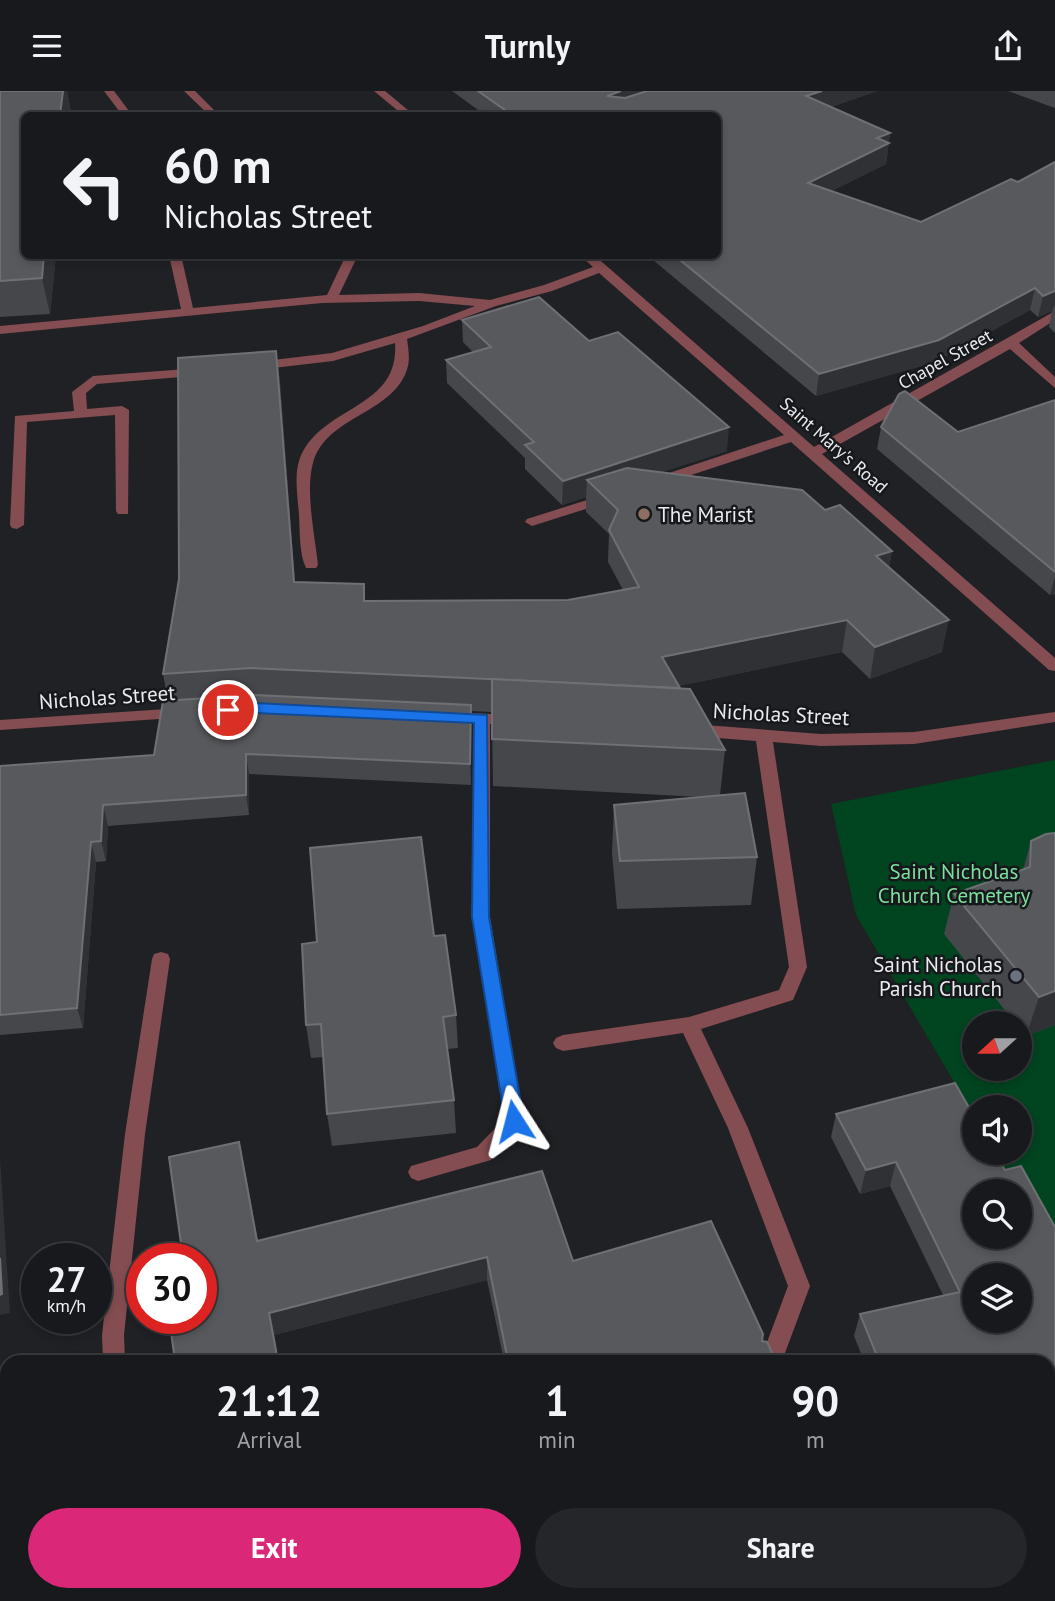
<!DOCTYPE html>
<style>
:root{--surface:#18191c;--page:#252629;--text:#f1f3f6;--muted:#9fa0a3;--line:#36383b;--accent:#db2777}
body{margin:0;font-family:"PT Sans",sans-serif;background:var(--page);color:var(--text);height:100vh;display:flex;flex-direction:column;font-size:26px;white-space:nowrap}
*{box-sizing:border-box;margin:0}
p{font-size:23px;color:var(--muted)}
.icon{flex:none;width:38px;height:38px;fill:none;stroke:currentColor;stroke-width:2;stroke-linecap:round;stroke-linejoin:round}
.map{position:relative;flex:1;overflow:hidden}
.details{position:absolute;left:0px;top:1264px;width:1055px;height:247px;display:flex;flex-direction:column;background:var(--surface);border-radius:21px 21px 0 0;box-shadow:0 4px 10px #0003,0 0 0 2px var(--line)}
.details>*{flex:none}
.guide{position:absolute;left:21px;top:21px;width:700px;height:147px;border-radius:10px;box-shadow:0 4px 10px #0003,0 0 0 2px var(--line);background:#18191c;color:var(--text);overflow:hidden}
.needle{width:46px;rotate:249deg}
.tools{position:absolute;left:962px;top:920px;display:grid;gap:14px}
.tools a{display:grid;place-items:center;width:70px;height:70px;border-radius:50%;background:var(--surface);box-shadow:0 4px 10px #0003,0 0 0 2px var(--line);font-size:35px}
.speed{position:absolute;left:21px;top:1152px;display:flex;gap:14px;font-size:35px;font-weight:700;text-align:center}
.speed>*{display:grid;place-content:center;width:91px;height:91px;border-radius:50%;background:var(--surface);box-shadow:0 4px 10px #0003,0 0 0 2px var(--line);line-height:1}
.speed small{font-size:18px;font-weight:400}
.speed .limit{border:10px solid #d22;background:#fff;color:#111}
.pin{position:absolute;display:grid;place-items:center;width:60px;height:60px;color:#fff;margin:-30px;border:4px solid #fff;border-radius:50%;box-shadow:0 2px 7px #0007}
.me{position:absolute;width:77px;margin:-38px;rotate:351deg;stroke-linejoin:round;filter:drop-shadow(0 0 5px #0008)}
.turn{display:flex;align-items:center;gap:24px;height:147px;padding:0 28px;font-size:32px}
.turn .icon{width:91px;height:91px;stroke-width:2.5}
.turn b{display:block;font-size:49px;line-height:60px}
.eta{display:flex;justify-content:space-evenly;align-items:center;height:119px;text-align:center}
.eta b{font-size:42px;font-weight:600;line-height:49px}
.primary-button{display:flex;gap:14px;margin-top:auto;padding:14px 28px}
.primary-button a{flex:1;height:80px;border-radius:42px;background:var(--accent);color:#fff;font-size:28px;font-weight:600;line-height:80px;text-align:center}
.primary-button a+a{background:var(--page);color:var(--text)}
header{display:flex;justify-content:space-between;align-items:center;height:91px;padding:0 28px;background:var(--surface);font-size:32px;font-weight:600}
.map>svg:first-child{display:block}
.green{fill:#004420;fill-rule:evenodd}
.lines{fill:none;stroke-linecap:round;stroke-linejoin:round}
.minor{fill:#844d51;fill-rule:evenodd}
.major{fill:#e7757f;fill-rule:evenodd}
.wall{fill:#46474b}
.shaded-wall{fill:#303135}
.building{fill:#58595d;stroke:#6f7074;stroke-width:2;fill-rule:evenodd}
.route{fill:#1a73e8;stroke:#114b97;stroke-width:2}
.education-dot{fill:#8d6e63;stroke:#17181c;stroke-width:2.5}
.worship-dot{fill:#6b7280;stroke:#17181c;stroke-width:2.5}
.labels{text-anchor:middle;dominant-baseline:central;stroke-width:5;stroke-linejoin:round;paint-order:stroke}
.far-street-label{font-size:18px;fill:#eaebee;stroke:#17181c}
.poi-label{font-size:21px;fill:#eaebee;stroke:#17181c;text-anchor:start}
.street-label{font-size:21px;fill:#eaebee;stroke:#17181c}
.park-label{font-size:21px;fill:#7ce19e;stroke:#17181c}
</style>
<header><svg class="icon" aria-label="menu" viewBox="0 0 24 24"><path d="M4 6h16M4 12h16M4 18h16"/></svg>Turnly<svg class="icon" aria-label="share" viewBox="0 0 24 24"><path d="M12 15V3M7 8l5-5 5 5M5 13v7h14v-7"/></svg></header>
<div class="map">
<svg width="1055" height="1510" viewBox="0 0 1055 1510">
<rect width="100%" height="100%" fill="#202125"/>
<path class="green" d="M 1055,669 L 1055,1159 L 996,1062 L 1020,1062 L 1020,1017 L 975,1017 L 975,1027 L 856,824 L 831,713 ZM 975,933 L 1020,933 L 1020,978 L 975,978 Z"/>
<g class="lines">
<g class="minor">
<polygon points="104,0 114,0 132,24 122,24"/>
<polygon points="184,0 195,0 219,24 209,24"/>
<polygon points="374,0 385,0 414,24 403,24"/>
<path d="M 169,164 L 181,164 L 193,217 L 327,204 L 346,164 L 358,164 L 339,204 L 419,202 L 490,209 L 544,194 L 593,176 L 580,164 L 594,164 L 814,356 L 1055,220 L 1055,229 L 1019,252 L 1055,286 L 1055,297 L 1010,258 L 822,363 L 1055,567 L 1055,580 L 1049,579 L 791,351 L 664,393 L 654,393 L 654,387 L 784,344 L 599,182 L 552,200 L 496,215 L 407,248 C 408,256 410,266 408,275 C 396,323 326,324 313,372 C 305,400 315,445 318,474 L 316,477 L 306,477 C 299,463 300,440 299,424 C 298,408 294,386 299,370 C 318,314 400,320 395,252 L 333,270 L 256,279 L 250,275 L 256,271 L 332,262 L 423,235 L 475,215 L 419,210 L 322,212 L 0,243 L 0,235 L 181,218 Z"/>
<polygon points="200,277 206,281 205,284 97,293 86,302 87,318 122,315 129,319 128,423 118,423 116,420 115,324 27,331 24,434 17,438 12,437 10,434 15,325 74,320 72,301 93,285"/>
<polygon points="609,402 614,403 614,409 532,435 525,431 527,428"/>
<polygon points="182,617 190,622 188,626 0,639 0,629"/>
<polygon points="447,621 514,624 522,629 514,634 490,633 490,826 524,1030 491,1069 418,1090 411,1087 408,1081 411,1075 477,1056 504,1028 472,826 474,633 441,630 439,626"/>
<polygon points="1055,621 1055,631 914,653 821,655 773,651 807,876 793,909 701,938 748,1037 810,1195 782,1270 760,1270 788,1195 728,1037 683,942 563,960 556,957 553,952 556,947 563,944 689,926 779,899 789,876 756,650 692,645 684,639 692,633 821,643 914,641"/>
<polygon points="161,861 168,863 170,868 145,1043 124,1244 125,1270 103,1270 102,1244 125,1043 152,868 154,863"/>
<polygon points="832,1503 857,1503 859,1510 835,1510"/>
</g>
<g class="major">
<polygon points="1055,1475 1055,1500 1048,1503 1048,1478"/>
<polygon points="1009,1503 1041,1503 1038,1510 1007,1510"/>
</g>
</g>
<g class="wall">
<polygon points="0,0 67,0 71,21 24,164 56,164 50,223 0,226"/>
<polygon points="452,0 877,0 831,16 890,42 886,73 831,100 921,131 1018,91 1055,71 1055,242 1049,236 1052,220 1038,226 1030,219 935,271 816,305 647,164 718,164 718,24 485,24"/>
<polygon points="1008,0 1055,0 1055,17"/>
<polygon points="462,229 589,250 727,360 662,381 825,419 892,460 889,476 942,561 870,588 842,561 678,595 725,659 720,704 757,766 751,814 617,818 612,762 614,714 700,706 493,695 492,621 471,620 471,694 249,683 249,724 108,735 106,770 96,771 83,937 0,944 0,675 154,664 168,610 163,583 276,260 280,291 295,491 366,510 568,509 623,499 608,471 609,443 586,421 586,406 562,414 525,378 525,367 447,292 446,269 473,261 463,251"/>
<polygon points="1055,309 1055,503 1050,504 877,358 881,336 958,341"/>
<polygon points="1055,742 1055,934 1026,945 1020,938 1020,933 1016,933 944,843 954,803 1023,779 1031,750"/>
<polygon points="434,845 456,924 458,957 447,958 454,1009 456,1042 332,1055 327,1023 324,966 311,967 306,934"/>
<polygon points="836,1023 1005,1079 1055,1136 1055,1354 1048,1357 1048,1270 864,1270 854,1245 860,1223 943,1204 890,1095 860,1103 831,1046"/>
<polygon points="244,1074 258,1150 573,1170 762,1250 776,1270 504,1270 487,1189 274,1244 278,1270 175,1270"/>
<polygon points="502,1503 641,1503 622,1510 504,1510"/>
</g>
<g class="shaded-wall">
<polygon points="63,0 67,0 71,21 70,24 60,24"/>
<polygon points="621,0 676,0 606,24 607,5"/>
<polygon points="822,0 877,0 804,25 806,5"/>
<polygon points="890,42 886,73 806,113 808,92 877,47"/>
<polygon points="44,164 56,164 50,223 42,187"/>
<polygon points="1035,197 1030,219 935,271 816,305 819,283"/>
<polygon points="1055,200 1055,216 1054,215 1052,220 1038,226 1043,205"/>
<polygon points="276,260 280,291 297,523 294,491"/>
<polygon points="729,336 727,360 600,401 587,389 586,406 562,414 563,390"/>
<polygon points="892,460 886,492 876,465"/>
<polygon points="1055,485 1055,503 1050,504"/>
<polygon points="847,529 842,561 670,597 662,566"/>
<polygon points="949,529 942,561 870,588 875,556"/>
<polygon points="471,614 471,694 470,673"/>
<polygon points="246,663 249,683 249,724 246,704"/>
<polygon points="103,714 108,735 106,770 101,750"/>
<polygon points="91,751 96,771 83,937 77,917"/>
<polygon points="1055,900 1055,934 1026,945 1039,906"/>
<polygon points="239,1051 244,1074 262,1173 257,1150"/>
<polygon points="0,1067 10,1222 0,1224"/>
<polygon points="896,1071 890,1095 860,1103 866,1079"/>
<polygon points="487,1166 487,1189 274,1244 278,1270 269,1222"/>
<polygon points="1055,1337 1055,1354 1048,1357 1048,1340"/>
<rect x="312" y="1503" width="5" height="7"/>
<polygon points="587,1503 641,1503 622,1510 568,1510"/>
</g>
<g class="building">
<polygon points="0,0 63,0 60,24 24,24 24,164 44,164 42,187 0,190"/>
<polygon points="478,0 621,0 607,5 625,7 647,0 822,0 806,5 890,42 877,47 889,52 808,92 921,131 1011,88 1018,91 1055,71 1055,200 1043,205 1035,197 939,249 819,283 674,164 718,164 718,24 512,24"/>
<polygon points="539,206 589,250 618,241 729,336 563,390 525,354 534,351 446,269 491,256 462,229"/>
<polygon points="276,260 294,491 364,493 364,510 568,509 639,496 609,439 618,419 587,389 627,377 802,399 825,419 840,414 892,460 876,465 949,529 875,556 847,529 662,566 680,597 251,577 163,583 179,488 178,267"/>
<polygon points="905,300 958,341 1055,309 1055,481 881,336 899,303"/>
<polygon points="492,588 690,598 725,659 492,648"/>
<polygon points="253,604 471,614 470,673 246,663 246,704 103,714 101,750 91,751 77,917 0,924 0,675 154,664 163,610"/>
<polygon points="745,702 757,766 620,770 614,714"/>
<polygon points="1055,742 1055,900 1039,906 954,803 1030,776 1031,750 1046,743"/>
<polygon points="421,746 434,845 445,844 456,924 443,926 454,1009 327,1023 321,933 306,934 302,853 317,851 310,757"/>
<path d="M 955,992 L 975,1027 L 975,1062 L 995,1062 L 1005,1079 L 1021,1075 L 1055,1136 L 1055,1337 L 1048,1340 L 1048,1270 L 879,1270 L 860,1223 L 960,1201 L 896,1071 L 866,1079 L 836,1023 ZM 975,1101 L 1020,1101 L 1020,1146 L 975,1146 ZM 975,1185 L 1020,1185 L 1020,1230 L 975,1230 Z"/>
<polygon points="239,1051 257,1150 542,1080 573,1170 711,1130 763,1243 762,1250 767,1251 776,1270 508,1270 487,1166 269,1222 278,1270 175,1270 169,1227 201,1227 201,1167 183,1167 169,1066"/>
<polygon points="0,1167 2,1203 0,1204"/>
<polygon points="98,1503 312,1503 312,1510 76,1510"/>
<polygon points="507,1503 587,1503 568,1510 510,1510"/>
</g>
<polygon class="route" points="256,612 487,624 489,826 524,1030 521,1035 508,1035 505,1030 472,826 474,632 256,622 228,624 221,619 228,614"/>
<circle class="education-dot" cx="644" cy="423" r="7"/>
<circle class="worship-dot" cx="1016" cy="885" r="7"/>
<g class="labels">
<g class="far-street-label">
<text transform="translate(945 268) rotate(-29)">Chapel Street</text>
<text transform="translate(834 354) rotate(41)">Saint Mary's Road</text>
</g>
<g class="poi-label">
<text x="658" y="423">The Marist</text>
<text x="1002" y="873" text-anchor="end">Saint Nicholas<tspan x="1002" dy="24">Parish Church</tspan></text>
</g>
<g class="street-label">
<text transform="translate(107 606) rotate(-4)">Nicholas Street</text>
<text transform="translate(781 623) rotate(3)">Nicholas Street</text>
</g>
<g class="park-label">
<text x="954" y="780">Saint Nicholas<tspan x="954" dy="24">Church Cemetery</tspan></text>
</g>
</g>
</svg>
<div class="tools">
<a><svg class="needle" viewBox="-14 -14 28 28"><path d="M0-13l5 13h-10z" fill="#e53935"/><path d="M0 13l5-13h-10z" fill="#9fa0a3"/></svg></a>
<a><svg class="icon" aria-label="sound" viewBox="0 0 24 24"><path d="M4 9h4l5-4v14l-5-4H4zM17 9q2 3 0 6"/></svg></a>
<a><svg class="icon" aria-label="search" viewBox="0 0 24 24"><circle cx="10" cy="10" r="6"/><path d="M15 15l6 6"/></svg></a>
<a><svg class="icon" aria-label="layers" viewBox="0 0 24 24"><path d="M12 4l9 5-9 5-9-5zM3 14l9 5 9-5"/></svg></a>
</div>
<div class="speed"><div>27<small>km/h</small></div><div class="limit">30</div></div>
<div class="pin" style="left:228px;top:619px;background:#d93025"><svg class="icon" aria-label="arrive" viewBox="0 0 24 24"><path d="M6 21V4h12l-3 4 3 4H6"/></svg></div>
<svg class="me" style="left:514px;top:1030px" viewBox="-20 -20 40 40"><path d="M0-17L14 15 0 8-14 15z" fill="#1a73e8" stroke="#fff" stroke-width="4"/></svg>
<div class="guide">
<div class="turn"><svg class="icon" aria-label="left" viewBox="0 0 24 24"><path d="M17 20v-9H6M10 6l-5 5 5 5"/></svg><div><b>60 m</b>Nicholas Street</div></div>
</div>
<section class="details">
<div class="eta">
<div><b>21:12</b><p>Arrival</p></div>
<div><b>1</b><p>min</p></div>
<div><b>90</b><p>m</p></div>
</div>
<div class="primary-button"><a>Exit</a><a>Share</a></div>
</section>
</div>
